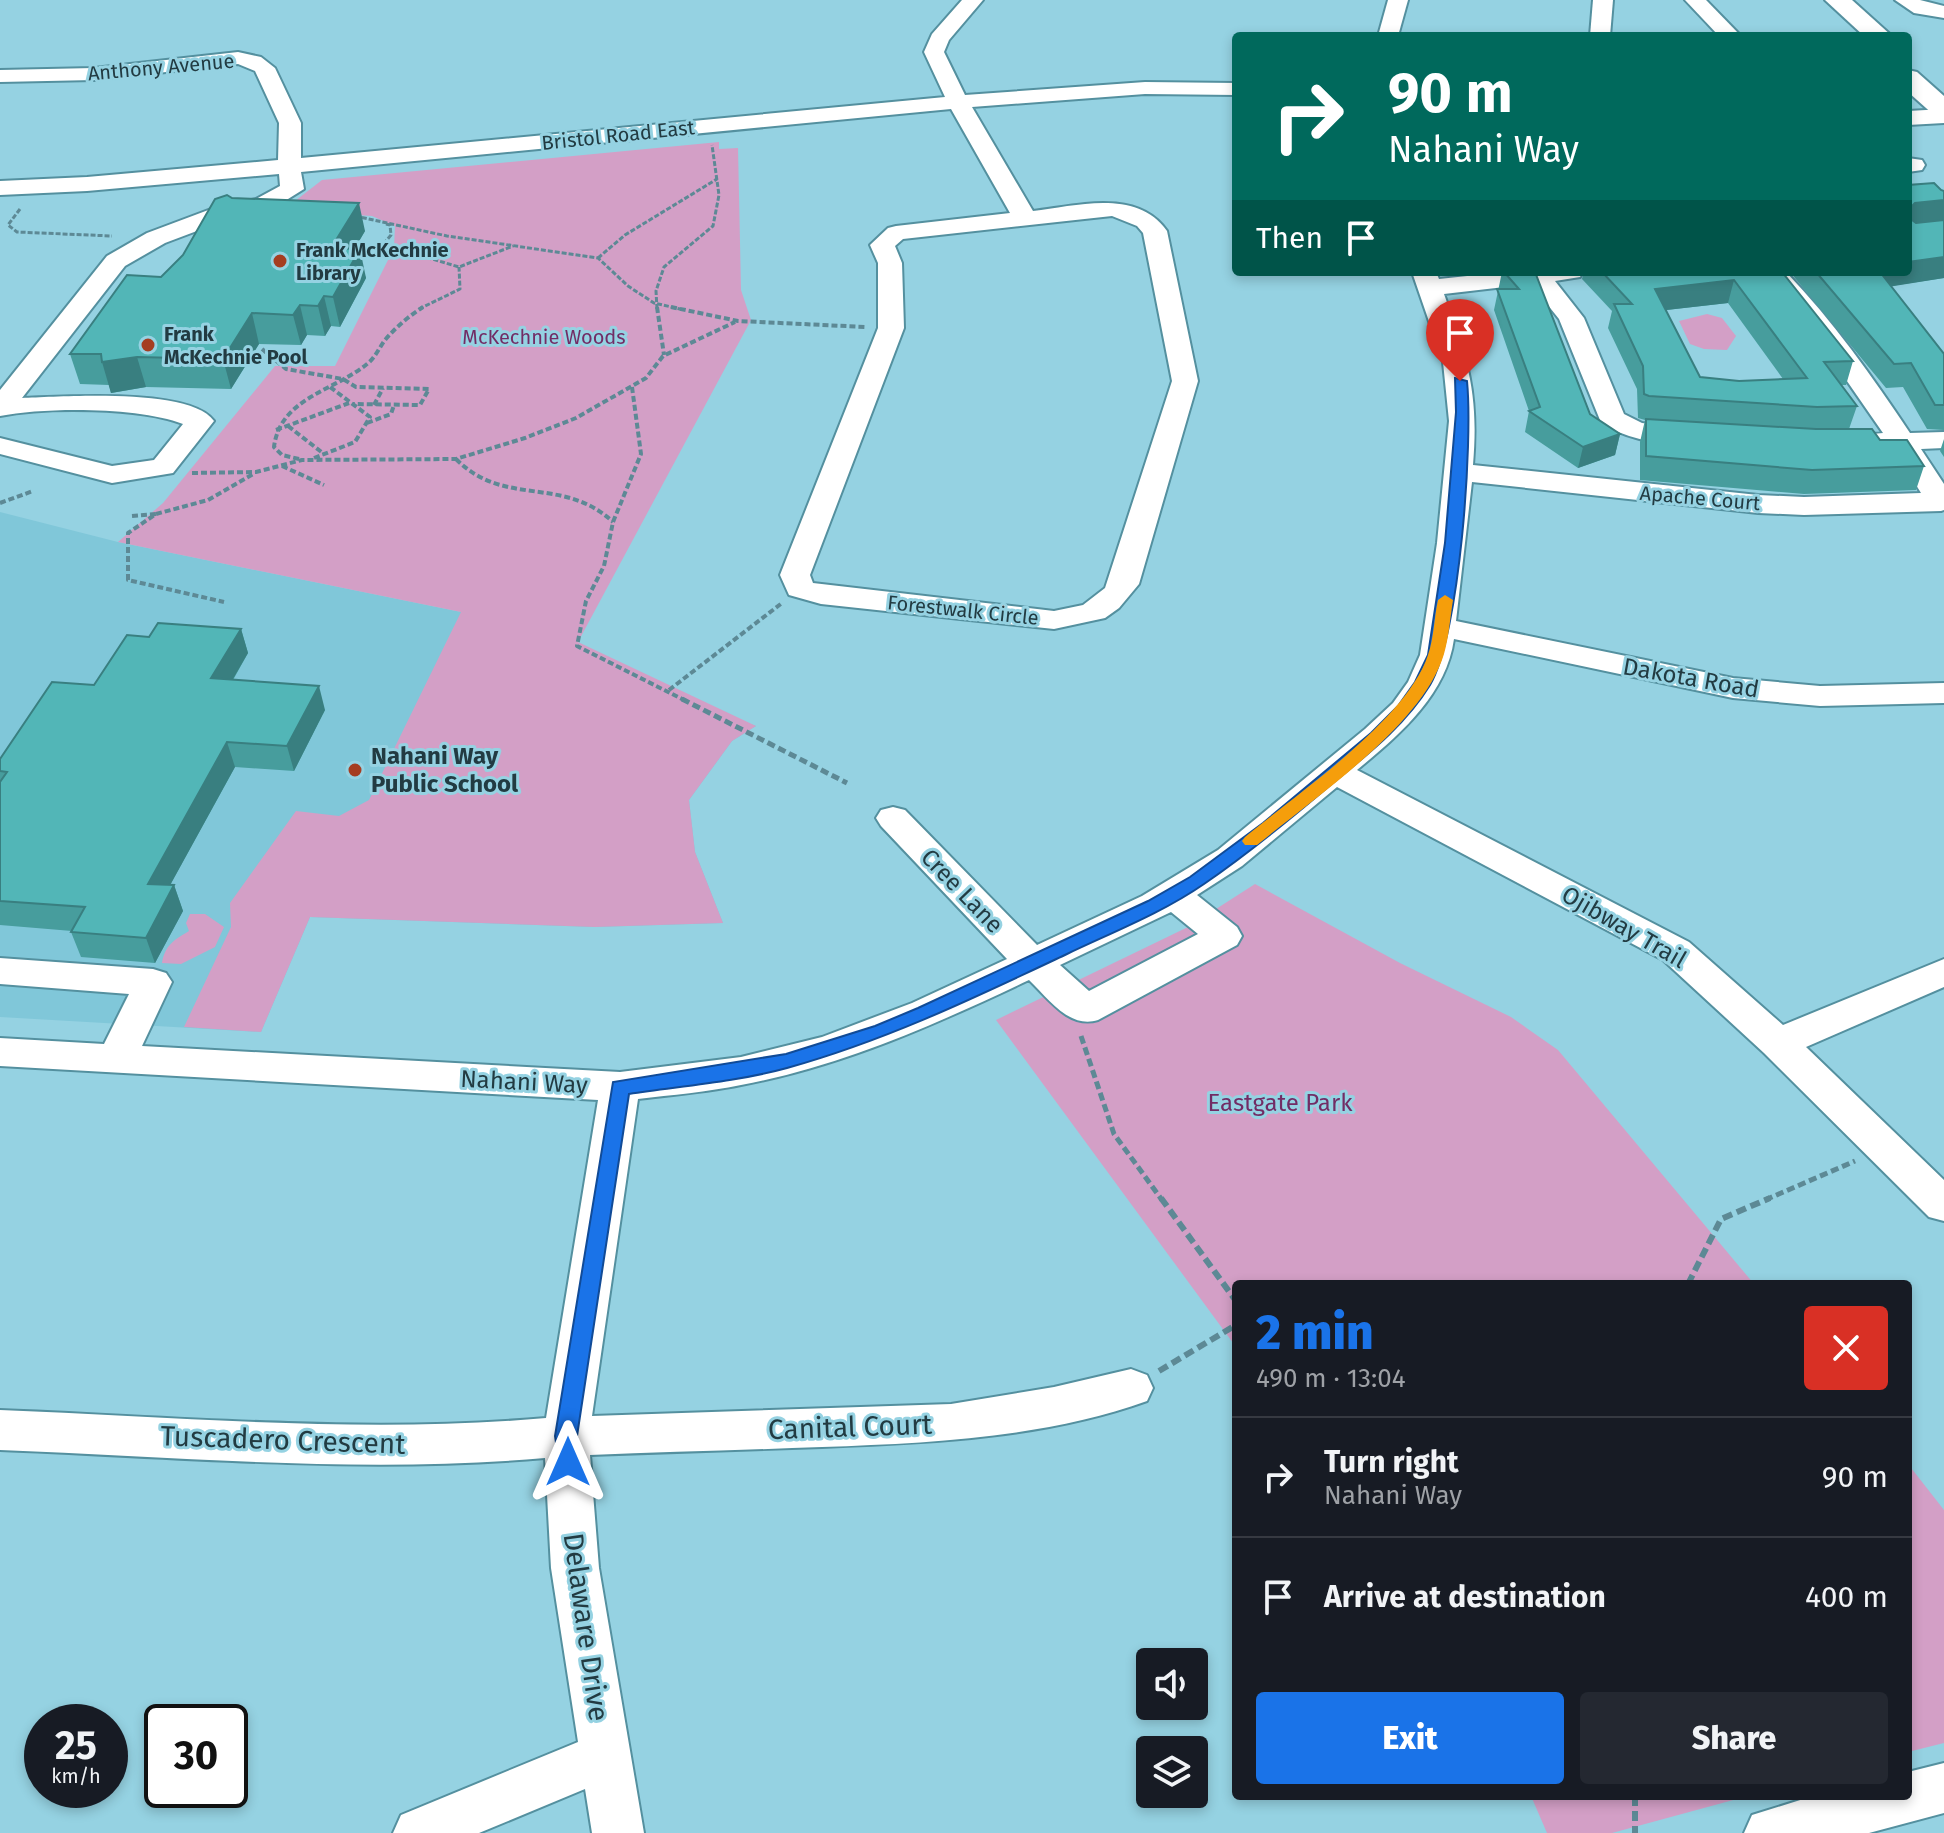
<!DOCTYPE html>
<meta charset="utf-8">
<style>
:root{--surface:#171b24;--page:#242831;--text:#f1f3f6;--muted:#9ea1a6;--line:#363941;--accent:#1a73e8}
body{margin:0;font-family:"Fira Sans",sans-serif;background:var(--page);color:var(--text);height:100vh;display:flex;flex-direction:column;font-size:30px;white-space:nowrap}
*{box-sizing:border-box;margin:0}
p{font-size:26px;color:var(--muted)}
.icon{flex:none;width:44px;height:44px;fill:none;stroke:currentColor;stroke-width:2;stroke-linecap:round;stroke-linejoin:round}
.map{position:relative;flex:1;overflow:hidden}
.side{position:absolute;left:1232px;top:1280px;width:680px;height:520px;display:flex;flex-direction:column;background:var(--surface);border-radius:8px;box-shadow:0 4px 12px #0003}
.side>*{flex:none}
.hud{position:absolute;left:1232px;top:32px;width:680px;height:244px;border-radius:8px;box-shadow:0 4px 12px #0003;background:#00695c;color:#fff;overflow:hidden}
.controls{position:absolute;left:1136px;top:1648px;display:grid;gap:16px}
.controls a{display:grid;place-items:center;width:72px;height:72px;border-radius:8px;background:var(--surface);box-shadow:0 4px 12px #0003;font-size:40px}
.speed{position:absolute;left:24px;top:1704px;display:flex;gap:16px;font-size:40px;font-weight:700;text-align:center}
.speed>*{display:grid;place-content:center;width:104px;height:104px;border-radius:50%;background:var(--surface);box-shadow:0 4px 12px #0003;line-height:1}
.speed small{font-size:20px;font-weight:400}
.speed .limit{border:4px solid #111;border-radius:12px;background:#fff;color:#111}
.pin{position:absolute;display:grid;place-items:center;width:68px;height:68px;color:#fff;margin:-82px -34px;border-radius:50% 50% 50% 0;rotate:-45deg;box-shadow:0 0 8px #0007}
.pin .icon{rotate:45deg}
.me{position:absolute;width:88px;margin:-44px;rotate:0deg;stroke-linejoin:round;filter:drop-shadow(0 0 6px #0008)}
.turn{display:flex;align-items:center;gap:28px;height:168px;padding:0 24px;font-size:36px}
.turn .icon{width:104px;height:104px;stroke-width:2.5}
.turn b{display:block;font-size:56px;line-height:68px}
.then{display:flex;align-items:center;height:76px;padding:0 24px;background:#0003;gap:16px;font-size:30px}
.round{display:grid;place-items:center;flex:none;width:84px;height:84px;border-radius:8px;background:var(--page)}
.headline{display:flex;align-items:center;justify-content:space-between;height:136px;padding:0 24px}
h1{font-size:48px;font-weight:800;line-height:60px;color:var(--accent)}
.cta{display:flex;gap:16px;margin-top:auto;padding:16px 24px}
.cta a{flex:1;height:92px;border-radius:8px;background:var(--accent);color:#fff;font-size:32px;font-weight:800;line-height:92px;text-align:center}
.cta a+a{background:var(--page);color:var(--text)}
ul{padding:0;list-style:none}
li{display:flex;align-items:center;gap:24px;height:120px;padding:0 24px;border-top:2px solid var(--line)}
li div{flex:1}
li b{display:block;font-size:30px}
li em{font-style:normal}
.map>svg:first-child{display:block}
.built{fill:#80c7d9}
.green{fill:#d39fc6}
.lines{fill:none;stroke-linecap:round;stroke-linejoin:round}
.minor-casing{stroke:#54909f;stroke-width:4}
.major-casing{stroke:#54909f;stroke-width:4}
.path-far3{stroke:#5d8995;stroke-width:3;stroke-dasharray:5 2;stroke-linecap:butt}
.path-far2{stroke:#5d8995;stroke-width:4;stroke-dasharray:6 3;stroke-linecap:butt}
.path-far1{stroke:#5d8995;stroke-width:5;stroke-dasharray:8 4;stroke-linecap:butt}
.path{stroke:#5d8995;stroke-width:6;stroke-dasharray:10 5;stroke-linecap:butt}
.minor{fill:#fff;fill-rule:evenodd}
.major{fill:#fff;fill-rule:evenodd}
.wall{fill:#479d9d;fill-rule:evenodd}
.shaded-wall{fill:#397f80}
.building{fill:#52b6b7;stroke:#397f80;stroke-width:2;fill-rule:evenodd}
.route{fill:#1a73e8;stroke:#114b97;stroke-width:2}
.slow{fill:#f59e0b}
.poi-dot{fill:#a53d21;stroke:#95d2e2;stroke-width:3}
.labels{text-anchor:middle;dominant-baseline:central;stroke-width:6;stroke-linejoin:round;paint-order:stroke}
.far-street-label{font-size:20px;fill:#223b42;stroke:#95d2e2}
.far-poi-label{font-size:20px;font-weight:bold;fill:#223b42;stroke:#95d2e2;text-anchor:start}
.far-park-label{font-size:20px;fill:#722c65;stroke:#95d2e2}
.street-label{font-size:24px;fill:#223b42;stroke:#95d2e2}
.poi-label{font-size:24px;font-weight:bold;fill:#223b42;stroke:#95d2e2;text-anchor:start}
.park-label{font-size:24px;fill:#722c65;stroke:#95d2e2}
.near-street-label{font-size:28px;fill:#223b42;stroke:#95d2e2}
</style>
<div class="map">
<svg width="1944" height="1833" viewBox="0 0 1944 1833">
<rect width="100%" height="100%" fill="#95d2e2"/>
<polygon class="built" points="0,512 118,542 461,612 756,726 732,741 689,800 695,852 723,923 595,927 310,917 261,1032 0,1017"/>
<g class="green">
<polygon points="719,142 719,149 738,148 741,290 751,320 578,642 756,726 732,741 689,800 695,852 723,923 595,927 310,917 261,1032 184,1027 231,927 230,903 296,811 339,816 369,800 461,612 118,542 163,503 275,366 335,366 394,248 395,226 372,216 325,213 295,201 322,180"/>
<polygon points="1707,314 1722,318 1736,336 1727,350 1704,349 1690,344 1679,321"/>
<polygon points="1255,884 1400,963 1511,1017 1558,1050 1754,1284 1236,1284 1236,1347 996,1020 1188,927"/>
<path d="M 190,914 L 205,914 L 224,927 L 215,947 L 181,964 L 162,963 C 165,945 174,940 189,931 L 186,923 Z"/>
<polygon points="1908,1464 1944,1510 1944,1743 1908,1752"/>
<polygon points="1531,1796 1748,1796 1612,1833 1547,1833"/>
</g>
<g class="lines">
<g class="minor-casing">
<g id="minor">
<path d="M 962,0 L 983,0 L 949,40 L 944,52 L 965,95 L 1145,82 L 1236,83 L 1236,95 L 1145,94 L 972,107 L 1033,211 C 1076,206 1137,188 1167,231 L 1198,381 L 1139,584 L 1119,608 L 1105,618 L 1054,629 L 821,604 L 789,595 L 780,575 L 878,328 L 878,263 L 870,245 L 888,228 L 896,226 L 1010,213 L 951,109 L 301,172 L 304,189 L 272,209 L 226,220 L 165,243 L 125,266 L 22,398 C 61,397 190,387 214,421 L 173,473 L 112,483 L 0,454 L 0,438 L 112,466 L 154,460 L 183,424 C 139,407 46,407 0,416 L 0,390 L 107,256 L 147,233 L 211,209 L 256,199 L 280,186 L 279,174 L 87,191 L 0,195 L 0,181 L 87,177 L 278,160 L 279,123 L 255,71 L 238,64 L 94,80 L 0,82 L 0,70 L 94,68 L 238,52 L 261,57 L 275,68 L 301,123 L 301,158 L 945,97 L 924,52 L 932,34 ZM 1112,216 L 1137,226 L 1143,233 L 1172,381 L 1105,588 L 1083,605 L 1054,611 L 813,583 L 810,575 L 904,328 L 902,263 L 895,246 L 903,239 Z"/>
<polygon points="1388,0 1408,0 1398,36 1378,36"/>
<polygon points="1593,0 1613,0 1610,36 1590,36"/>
<polygon points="1685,0 1706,0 1741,36 1719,36"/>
<polygon points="1895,0 1920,0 1944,6 1944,18 1914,13"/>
<polygon points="1944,109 1944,123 1908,125 1908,111"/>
<polygon points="1908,158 1922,160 1925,165 1922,170 1908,172"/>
<path d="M 1412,272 L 1436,272 L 1439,279 L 1505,272 L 1583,272 L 1580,277 L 1555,281 L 1584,318 L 1624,414 L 1642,423 L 1702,430 L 1706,436 L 1702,442 C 1670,450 1631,439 1602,425 L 1559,319 L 1531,284 L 1444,294 C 1468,360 1479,394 1473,465 L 1758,495 L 1804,497 L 1921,493 L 1894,449 L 1849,448 L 1845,442 L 1849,436 L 1883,433 L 1831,358 L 1760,272 L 1786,272 C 1833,321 1872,376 1910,433 L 1944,432 L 1944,448 L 1921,449 L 1944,484 L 1944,510 L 1941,511 L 1804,515 L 1758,513 L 1472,482 L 1456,621 L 1733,678 L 1820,686 L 1944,683 L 1944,703 L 1820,706 L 1733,698 L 1454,639 C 1446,696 1399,735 1357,770 L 1689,942 L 1783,1025 L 1944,959 L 1944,987 L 1806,1047 L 1944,1180 L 1944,1221 L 1929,1217 L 1764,1053 L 1663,960 L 1337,787 L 1242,866 L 1197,895 L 1237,927 L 1242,936 L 1237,945 L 1098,1020 C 1069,1029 1049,999 1029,980 C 936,1024 843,1066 741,1085 C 707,1092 672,1095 638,1099 L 592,1416 L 951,1404 L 1054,1387 L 1131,1369 L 1147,1375 L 1153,1388 L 1147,1401 C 1043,1438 931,1443 822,1447 C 745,1450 667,1452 590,1455 L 599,1568 L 644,1833 L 592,1833 L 585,1789 L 479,1833 L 393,1833 L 401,1815 L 578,1742 L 551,1568 L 545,1458 C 364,1474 181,1457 0,1450 L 0,1410 C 181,1417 365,1434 546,1418 L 598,1100 L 0,1066 L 0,1038 L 104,1044 L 129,994 L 0,984 L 0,958 L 153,969 L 166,973 L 172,982 L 142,1046 L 620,1072 L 741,1057 L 822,1037 L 912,1003 L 1007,959 L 881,826 L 876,818 L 881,810 L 893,807 L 905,810 L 1037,945 L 1142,896 L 1218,850 L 1365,729 L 1393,703 L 1408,682 L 1420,655 L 1437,543 L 1449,421 L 1443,362 ZM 1171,912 L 1198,934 L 1089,991 L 1060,965 Z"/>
<polygon points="1944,1763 1944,1813 1869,1833 1744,1833 1752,1815 1813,1796 1908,1796 1908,1772"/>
</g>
</g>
<g class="major-casing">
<g id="major">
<polygon points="1825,0 1852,0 1892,36 1864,36"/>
<polygon points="1908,70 1917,72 1944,96 1944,118 1935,116 1908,92"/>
</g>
</g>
<g class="path-far3">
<polyline points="20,209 8,225 17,232 112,236"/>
<polyline points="355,216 447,236 598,258 628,286 654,303 680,309"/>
<polyline points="386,224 390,225 391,235 386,241 389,250 409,252 459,267 513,246"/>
<polyline points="598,258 625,235 717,179"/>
<polyline points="419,309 460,289 459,267"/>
<polyline points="657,309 656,291 664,267 713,226 719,195 712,145"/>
</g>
<g class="path-far2">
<polyline points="657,307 664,355"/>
<polyline points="671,307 738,321 866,327"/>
<polyline points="262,349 286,369 343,379 356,387 429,389 420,405 353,404"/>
<polyline points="632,387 641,454 613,522 604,566 586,601 577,646 686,701"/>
<polyline points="374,405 383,388"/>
<polyline points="367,423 391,414 394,405"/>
<polyline points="288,426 324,454"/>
<polyline points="276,430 349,403"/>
<polyline points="314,458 355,442 370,417 330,387"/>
<path d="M 299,459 L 282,455 L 274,447 C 280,398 334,391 367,364 C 375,358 379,348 385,340 C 396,327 409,316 423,307"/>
<path d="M 456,459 C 504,508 563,475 613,522"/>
<polyline points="282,466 324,485"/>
<polyline points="192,473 256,472 302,460 456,459 525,438 576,418 646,378 663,356 735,322"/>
<polyline points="0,503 33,491"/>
<polyline points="156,514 208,500 255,473"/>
<polyline points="132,516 156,514 128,533 128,580 224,602"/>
<polyline points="669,690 782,603"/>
</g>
<g class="path-far1">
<polyline points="682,699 847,783"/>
<polyline points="1081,1036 1114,1134 1162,1200"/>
<polyline points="1765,1200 1855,1161"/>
</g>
<g class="path">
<polyline points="1161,1198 1236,1301"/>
<polyline points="1688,1284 1721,1219 1770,1198"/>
<polyline points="1159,1371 1236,1325"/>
<polyline points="1635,1796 1635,1833"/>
</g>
<use href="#minor" class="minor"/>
<use href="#major" class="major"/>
</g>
<g class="wall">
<polygon points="1941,190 1944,191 1944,278 1891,286 1944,354 1944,430 1927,429 1903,387 1886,388 1790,272 1908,272"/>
<polygon points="232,198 365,231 355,248 366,278 340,327 331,326 325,336 307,335 301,345 259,344 231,389 146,387 111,393 109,385 80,384 70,354 161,277 183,255"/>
<polygon points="1502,272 1535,272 1590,414 1620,434 1615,455 1578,468 1525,432 1529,411 1494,310"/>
<path d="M 1584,272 L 1782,272 L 1853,361 L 1846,385 L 1841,385 L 1857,406 L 1849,429 L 1880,440 L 1924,466 L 1916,490 L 1804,494 L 1640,480 L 1640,442 L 1645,420 L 1638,418 L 1637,389 L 1608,328 L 1612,311 L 1582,279 ZM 1728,303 L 1783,379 L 1739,381 L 1700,377 L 1666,310 Z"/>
<polygon points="1944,439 1944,457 1940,451"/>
<polygon points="241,629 248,653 233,680 325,710 294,771 235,767 170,885 174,885 183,911 155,963 81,957 71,932 72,931 0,925 0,759 94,685 149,637"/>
</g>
<g class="shaded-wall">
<polygon points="1944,200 1944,222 1908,226 1912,206 1915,203"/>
<polygon points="359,203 365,231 338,277 331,248"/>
<polygon points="360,249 366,278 340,327 333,297"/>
<polygon points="1944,257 1944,278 1869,290 1874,272 1908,272 1908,262"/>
<polygon points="1734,280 1728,303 1649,312 1655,289"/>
<polygon points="324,296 331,326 325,336 318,306"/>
<polygon points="300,305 307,335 301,345 293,315"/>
<polygon points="252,313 259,344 231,389 223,359"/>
<polygon points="137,357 146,387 111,393 102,362"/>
<polygon points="1620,434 1615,455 1578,468 1583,447"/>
<polygon points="241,629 248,653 219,703 211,678"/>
<polygon points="319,686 325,710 294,771 287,746"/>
<polygon points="227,742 235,767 157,909 148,884"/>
<polygon points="174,885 183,911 155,963 146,938"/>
</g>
<g class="building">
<polygon points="1934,183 1941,190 1944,191 1944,200 1915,203 1912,206 1912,220 1916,223 1944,220 1944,257 1908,262 1908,185"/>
<polygon points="227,195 232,198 359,203 331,248 360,249 333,297 324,296 318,306 300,305 293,315 252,313 223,359 137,357 102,362 101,354 70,354 127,275 161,277 183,255 215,199"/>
<polygon points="1504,272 1535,272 1590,414 1620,434 1583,447 1529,411 1540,407 1497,289 1519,289"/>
<path d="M 1602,272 L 1782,272 L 1853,361 L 1824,362 L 1857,406 L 1817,407 L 1649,396 L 1644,394 L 1643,366 L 1614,304 L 1632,304 ZM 1734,280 L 1807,378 L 1739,381 L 1700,377 L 1655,289 Z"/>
<polygon points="1816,272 1880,272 1944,354 1944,405 1935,405 1911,363 1894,364"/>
<polygon points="1646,419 1816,429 1872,429 1880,440 1907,440 1924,466 1812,470 1646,456"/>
<polygon points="158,623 241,629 211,678 319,686 287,746 227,742 148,884 174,885 146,938 71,932 85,907 0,901 0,782 7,772 0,771 0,759 52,682 94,685 127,635 149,637"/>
</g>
<path class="route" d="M 1455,378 L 1467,381 C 1473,442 1460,634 1430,685 C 1403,729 1360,760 1321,793 C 1283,825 1245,856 1204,884 C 1162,913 1113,932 1067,954 C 974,998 887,1040 787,1068 C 736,1082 682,1086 629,1094 L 577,1436 L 579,1462 L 576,1469 L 568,1472 L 560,1469 L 555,1436 L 613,1082 L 786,1054 L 875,1026 L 918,1008 L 1148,901 L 1190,877 L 1263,823 L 1371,733 L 1398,706 L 1415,682 L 1428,655 L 1445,543 L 1456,412 Z"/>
<path class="slow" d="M 1445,595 L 1453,600 C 1450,618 1449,637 1444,654 C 1423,725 1314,798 1257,845 L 1245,845 L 1242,841 L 1245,837 C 1298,793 1407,719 1428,655 C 1434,638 1434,618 1438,600 Z"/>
<g class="poi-dot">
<circle cx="280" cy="261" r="8"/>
<circle cx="148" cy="345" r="8"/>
<circle cx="355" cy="770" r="8"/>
</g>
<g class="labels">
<g class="far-street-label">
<text transform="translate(161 67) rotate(-5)">Anthony Avenue</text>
<text transform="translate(618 135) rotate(-6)">Bristol Road East</text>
<text transform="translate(1700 498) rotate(5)">Apache Court</text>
<text transform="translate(963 610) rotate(6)">Forestwalk Circle</text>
</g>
<g class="far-poi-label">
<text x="296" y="250">Frank McKechnie<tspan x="296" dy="23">Library</tspan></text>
<text x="164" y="334">Frank<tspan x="164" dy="23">McKechnie Pool</tspan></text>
</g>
<g class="far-park-label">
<text x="544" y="337">McKechnie Woods</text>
</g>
<g class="street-label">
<text transform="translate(1691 678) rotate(10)">Dakota Road</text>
<text transform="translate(962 891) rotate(46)">Cree Lane</text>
<text transform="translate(1624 927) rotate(30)">Ojibway Trail</text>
<text transform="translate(524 1082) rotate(3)">Nahani Way</text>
</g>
<g class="poi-label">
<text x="371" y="756">Nahani Way<tspan x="371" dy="28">Public School</tspan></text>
</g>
<g class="park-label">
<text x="1280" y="1103">Eastgate Park</text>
</g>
<g class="near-street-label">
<text transform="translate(850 1427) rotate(-2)">Canital Court</text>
<text transform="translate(283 1440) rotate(2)">Tuscadero Crescent</text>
<text transform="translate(586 1627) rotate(82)">Delaware Drive</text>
</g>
</g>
</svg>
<div class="controls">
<a><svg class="icon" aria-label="sound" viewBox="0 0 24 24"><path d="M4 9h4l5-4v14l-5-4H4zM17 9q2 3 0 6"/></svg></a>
<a><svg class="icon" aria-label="layers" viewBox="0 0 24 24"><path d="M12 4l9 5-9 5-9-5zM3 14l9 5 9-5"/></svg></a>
</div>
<div class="speed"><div>25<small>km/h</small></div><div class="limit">30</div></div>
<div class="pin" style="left:1460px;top:381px;background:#d93025"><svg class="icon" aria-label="arrive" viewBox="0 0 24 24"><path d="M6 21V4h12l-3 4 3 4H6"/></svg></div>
<svg class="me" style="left:568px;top:1462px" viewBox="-20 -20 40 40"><path d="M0-17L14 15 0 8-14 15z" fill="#1a73e8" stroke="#fff" stroke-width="4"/></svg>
<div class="hud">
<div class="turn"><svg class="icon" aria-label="right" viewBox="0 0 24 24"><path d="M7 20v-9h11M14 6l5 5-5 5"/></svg><div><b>90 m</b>Nahani Way</div></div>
<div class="then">Then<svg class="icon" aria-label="arrive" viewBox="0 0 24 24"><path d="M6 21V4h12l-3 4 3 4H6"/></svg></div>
</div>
<section class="side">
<div class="headline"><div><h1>2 min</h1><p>490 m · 13:04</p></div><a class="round" style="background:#d93025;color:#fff"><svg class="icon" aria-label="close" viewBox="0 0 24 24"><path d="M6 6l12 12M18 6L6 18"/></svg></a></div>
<ul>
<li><svg class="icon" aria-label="right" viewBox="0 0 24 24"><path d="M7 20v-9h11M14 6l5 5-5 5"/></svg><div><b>Turn right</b><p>Nahani Way</p></div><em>90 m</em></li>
<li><svg class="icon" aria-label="arrive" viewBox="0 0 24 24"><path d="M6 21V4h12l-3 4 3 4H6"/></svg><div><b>Arrive at destination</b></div><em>400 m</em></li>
</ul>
<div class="cta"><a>Exit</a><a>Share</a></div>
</section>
</div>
